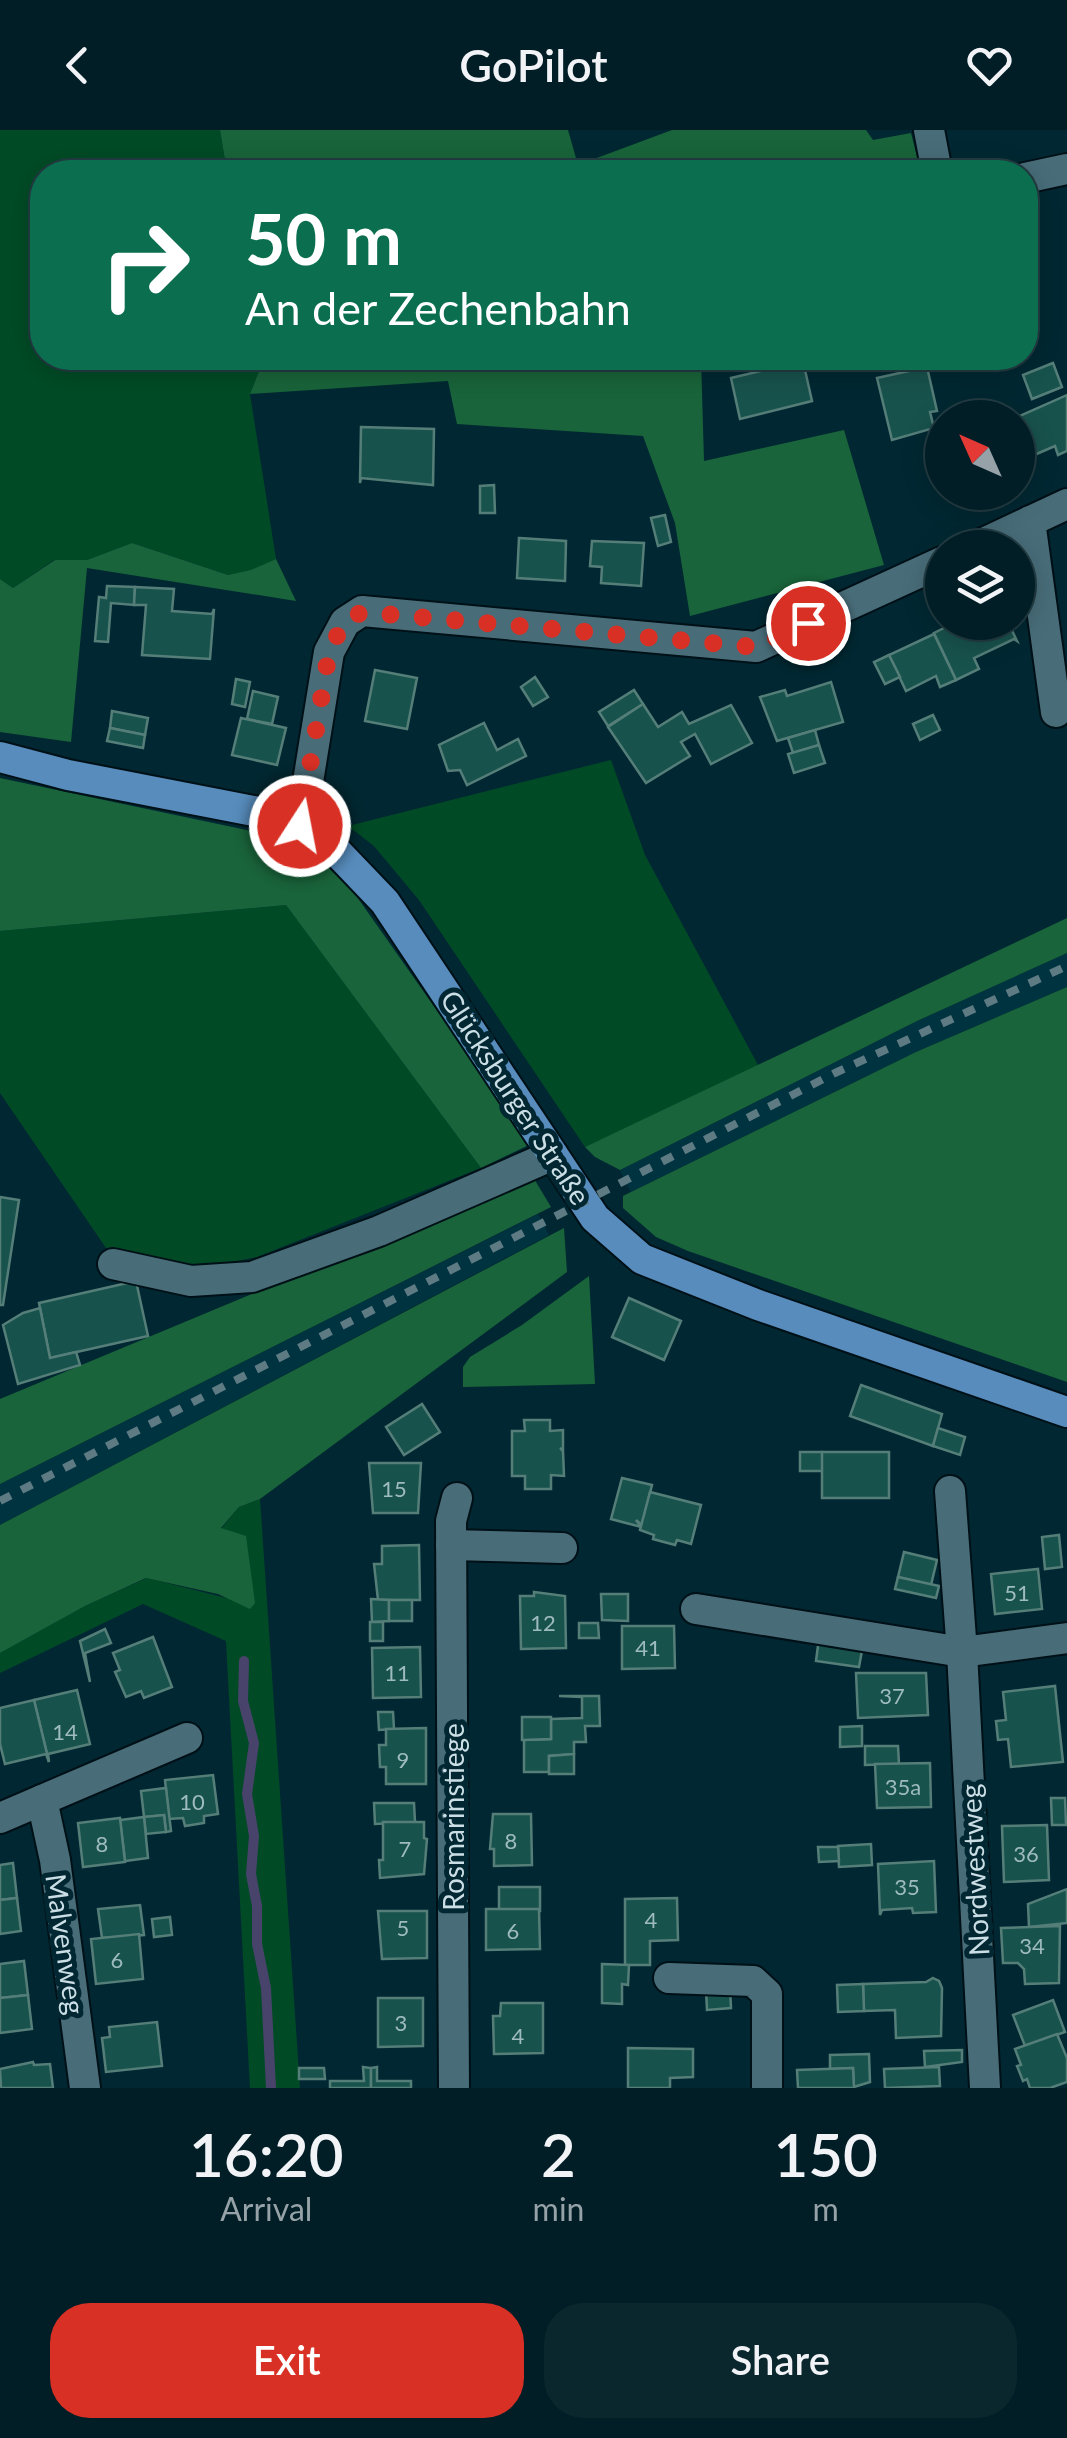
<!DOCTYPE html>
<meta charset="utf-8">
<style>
:root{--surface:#011e26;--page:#0b272e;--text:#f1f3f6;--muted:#96a2a7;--line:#233c43;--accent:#d93025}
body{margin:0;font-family:Lato,sans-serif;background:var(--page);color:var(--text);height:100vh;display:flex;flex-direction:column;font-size:38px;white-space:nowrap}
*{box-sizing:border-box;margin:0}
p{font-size:32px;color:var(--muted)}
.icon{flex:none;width:55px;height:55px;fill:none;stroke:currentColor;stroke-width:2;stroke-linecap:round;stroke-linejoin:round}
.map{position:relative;height:1958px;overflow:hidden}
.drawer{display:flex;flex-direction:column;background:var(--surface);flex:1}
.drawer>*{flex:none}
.guide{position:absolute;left:30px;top:30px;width:1008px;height:210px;border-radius:40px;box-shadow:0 5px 25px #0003,0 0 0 2px var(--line);background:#0b6e4f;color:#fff;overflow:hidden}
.needle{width:65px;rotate:315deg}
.tools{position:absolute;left:925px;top:270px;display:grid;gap:20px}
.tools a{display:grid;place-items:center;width:110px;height:110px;border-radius:50%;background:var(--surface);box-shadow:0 5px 25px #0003,0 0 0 2px var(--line);font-size:50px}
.pin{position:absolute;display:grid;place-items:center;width:85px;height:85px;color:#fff;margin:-42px;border:5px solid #fff;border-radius:50%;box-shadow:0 2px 10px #0007}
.me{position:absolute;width:110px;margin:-55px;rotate:11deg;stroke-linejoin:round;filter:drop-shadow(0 0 8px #0008)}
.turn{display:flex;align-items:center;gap:35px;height:210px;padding:0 50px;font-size:45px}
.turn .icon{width:130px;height:130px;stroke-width:2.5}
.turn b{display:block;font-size:70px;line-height:85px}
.eta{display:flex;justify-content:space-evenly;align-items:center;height:170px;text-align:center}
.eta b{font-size:60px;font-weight:600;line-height:70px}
.cta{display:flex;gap:20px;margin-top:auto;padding:20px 50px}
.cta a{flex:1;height:115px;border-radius:40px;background:var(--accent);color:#fff;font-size:40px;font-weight:600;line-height:115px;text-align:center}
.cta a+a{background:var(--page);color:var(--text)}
header{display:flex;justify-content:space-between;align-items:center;height:130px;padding:0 50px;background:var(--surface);font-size:45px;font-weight:600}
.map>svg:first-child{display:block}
.built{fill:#003340}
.green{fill:#004b26}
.forest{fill:#19643a}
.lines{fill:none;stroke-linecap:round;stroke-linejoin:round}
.stream{stroke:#48436b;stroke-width:10}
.building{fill:#18524d;stroke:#557e79;stroke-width:2.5}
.minor-casing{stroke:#001017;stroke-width:34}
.major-casing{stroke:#001017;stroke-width:34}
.minor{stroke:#486d79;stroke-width:30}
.major{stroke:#578cbc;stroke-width:30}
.rail{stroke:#5e7b84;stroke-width:8;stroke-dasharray:12 12;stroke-linecap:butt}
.route{stroke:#d93025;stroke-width:18;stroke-dasharray:0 32.4}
.labels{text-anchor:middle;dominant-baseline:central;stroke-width:10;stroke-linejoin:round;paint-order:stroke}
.number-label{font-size:22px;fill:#9ebbbf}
.street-label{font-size:28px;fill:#cbdee5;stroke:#012832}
</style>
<header><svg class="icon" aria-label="back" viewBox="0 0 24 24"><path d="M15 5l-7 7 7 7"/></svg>GoPilot<svg class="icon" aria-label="heart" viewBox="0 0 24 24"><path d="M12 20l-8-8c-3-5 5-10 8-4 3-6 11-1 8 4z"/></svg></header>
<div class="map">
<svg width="1067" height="1958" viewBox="0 0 1067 1958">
<rect width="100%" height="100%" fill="#012832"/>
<g class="built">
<polygon points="1067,823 1067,857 916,922 631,1062 620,1040 917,891"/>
<polygon points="538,1084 549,1105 0,1395 0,1354"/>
</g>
<g class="green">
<polygon points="0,0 220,0 227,42 42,42 42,228 257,228 259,241 250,264 276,429 251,441 228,445 132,413 87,430 54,430 13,458 0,449"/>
<polygon points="611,630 645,725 759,937 585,1017 419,770 374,716 348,696"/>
<polygon points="286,775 481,1038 257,1127 206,1137 106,1118 0,963 0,801"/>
<polygon points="260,1369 300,1958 250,1958 226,1511 143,1474 0,1543 0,1523 85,1476 147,1448 238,1471 221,1399 239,1377"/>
</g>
<g class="forest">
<polygon points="220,0 568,0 578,35 672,0 866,0 873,10 911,3 921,42 227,42"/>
<polygon points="257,228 701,228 704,331 844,300 884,435 690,486 675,393 643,306 457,294 448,251 250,264 259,241"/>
<polygon points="132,413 228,445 251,440 276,429 296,471 87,438 71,612 0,602 0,449 13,458 55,430 87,430"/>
<polygon points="0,648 299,711 350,757 531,1014 481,1038 286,775 0,801"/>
<polygon points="1067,788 1067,823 917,891 620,1040 595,1027 585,1017"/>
<polygon points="1067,857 1067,1252 688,1121 656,1107 623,1078 623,1066 631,1062 916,922"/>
<polygon points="533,1047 551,1077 0,1354 0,1269"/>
<polygon points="564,1098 567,1142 260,1369 239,1377 221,1398 246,1406 255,1473 250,1479 218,1464 146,1448 85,1476 0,1523 0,1395"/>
<polygon points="589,1146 595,1254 463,1257 463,1237 470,1227 522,1195"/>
</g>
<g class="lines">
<polyline class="stream" points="244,1531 243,1571 254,1613 247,1664 254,1706 251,1744 257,1776 257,1814 266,1858 271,1958"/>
</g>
<g class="building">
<polygon points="764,228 801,228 802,232 767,239"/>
<polygon points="803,231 812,271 740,289 731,248"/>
<polygon points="1053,233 1062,257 1032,269 1023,245"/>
<polygon points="927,237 937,281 930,282 934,298 892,310 877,248"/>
<polygon points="1067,265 1067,321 1058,325 1055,316 1018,332 1018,288 1015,288"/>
<polygon points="361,297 434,299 433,355 361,348 360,353"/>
<polygon points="494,355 495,383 480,383 480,356"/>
<polygon points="665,385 671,412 658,416 651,388"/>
<polygon points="519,408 566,411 565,451 517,448"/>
<polygon points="592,411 644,413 641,456 601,453 602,437 590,436"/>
<polygon points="107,456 135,457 134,475 111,473 108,512 95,511 99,467 106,468"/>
<polygon points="135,457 174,459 172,481 212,484 214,479 210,529 142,525 146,475 134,475"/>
<polygon points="956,492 1008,492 1017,511 1014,509 974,528 979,539 956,550 934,503"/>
<polygon points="934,504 956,550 940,557 936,546 906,561 889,525"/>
<polygon points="889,525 900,547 885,554 874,532"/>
<polygon points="375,540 417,548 407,599 365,591"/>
<polygon points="535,547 548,567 533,576 521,557"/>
<polygon points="236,549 250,552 245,577 232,574"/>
<polygon points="831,552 843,592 777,611 760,567 785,560 787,566"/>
<polygon points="634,560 643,574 608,596 599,582"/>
<polygon points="253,561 278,567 272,594 247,589"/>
<polygon points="643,574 658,597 682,582 689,594 731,575 752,613 711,634 695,604 681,612 690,626 646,653 608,597"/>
<polygon points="112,581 148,588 145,605 110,598"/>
<polygon points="933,585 940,600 920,610 913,594"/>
<polygon points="241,588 286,598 277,635 232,625"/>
<polygon points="484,593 497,620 518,609 526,626 467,655 460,640 448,641 439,615"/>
<polygon points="110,598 145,605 143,618 107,611"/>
<polygon points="815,600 819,615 793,623 788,608"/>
<polygon points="819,615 825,633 794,643 788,624"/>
<polygon points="0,1067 19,1070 3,1175 0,1175"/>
<polygon points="136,1151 148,1206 50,1228 39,1173"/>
<polygon points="629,1168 681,1191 664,1230 612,1207"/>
<polygon points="40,1178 50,1228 76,1222 80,1235 18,1254 3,1195 23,1183"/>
<polygon points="861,1255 942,1284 933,1316 850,1286"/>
<polygon points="422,1274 440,1302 404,1325 386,1297"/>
<polygon points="524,1290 550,1290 550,1301 563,1300 563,1320 560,1318 563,1321 564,1346 551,1345 551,1359 525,1359 525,1346 512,1346 512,1301 525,1301"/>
<polygon points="938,1298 965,1307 960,1325 933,1316"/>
<polygon points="800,1322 822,1322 823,1341 800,1341"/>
<rect x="822" y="1322" width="67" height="46"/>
<polygon points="369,1333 421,1333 418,1383 373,1383"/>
<polygon points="622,1348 652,1355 642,1395 636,1390 641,1397 611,1389"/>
<polygon points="650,1362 701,1375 691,1414 677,1410 675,1415 653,1409 654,1405 640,1400"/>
<polygon points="1059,1405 1062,1437 1045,1439 1042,1407"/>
<polygon points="419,1415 420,1470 378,1470 374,1434 382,1434 382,1416"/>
<polygon points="904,1422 937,1430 931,1455 898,1447"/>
<polygon points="1038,1439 1042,1479 995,1484 991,1444"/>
<polygon points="898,1447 939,1456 936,1468 895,1459"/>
<polygon points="534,1462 565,1466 566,1518 521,1519 520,1466 534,1466"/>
<polygon points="601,1464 628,1464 628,1491 602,1490"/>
<polygon points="371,1469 389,1470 389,1491 372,1492"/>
<rect x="389" y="1470" width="23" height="21"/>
<rect x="370" y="1492" width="13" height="19"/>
<polygon points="579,1493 598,1493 599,1508 579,1508"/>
<polygon points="622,1496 674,1496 675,1538 622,1539"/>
<polygon points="105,1499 111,1513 85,1523 90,1552 80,1511"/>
<polygon points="153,1507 172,1557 144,1568 141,1561 126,1567 115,1542 120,1540 113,1523"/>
<polygon points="819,1508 863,1515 859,1537 816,1531"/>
<polygon points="420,1517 421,1567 373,1568 372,1518"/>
<polygon points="856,1543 926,1543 928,1585 858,1588"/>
<polygon points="1055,1556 1063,1632 1011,1637 1008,1609 998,1610 996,1591 1006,1590 1003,1562"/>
<polygon points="77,1560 90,1614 48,1624 49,1632 34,1570"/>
<polygon points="559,1566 599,1566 600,1596 585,1596 586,1612 574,1612 574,1624 549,1626 549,1642 524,1642 524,1610 551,1609 551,1589 582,1588 582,1567"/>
<polygon points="34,1570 49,1632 46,1624 5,1634 0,1614 0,1578"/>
<polygon points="378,1582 393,1582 394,1599 379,1600"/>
<polygon points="522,1587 551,1587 551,1609 522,1610"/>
<polygon points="862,1596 862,1616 840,1617 840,1597"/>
<polygon points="426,1598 426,1654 386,1654 386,1637 380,1637 379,1615 386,1615 386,1599"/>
<polygon points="865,1616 898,1616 899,1634 865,1635"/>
<polygon points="574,1624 574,1644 549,1644 549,1626"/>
<polygon points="930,1633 931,1677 877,1678 875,1634"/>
<polygon points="213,1645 218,1684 204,1686 204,1693 185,1696 183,1688 169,1689 165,1650"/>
<polygon points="166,1658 171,1701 166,1702 164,1685 144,1687 141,1661"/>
<polygon points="1051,1668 1065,1668 1066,1695 1052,1695"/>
<polygon points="374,1673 414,1673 415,1692 375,1694"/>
<polygon points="493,1684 531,1684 532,1735 494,1736 494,1719 490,1719"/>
<polygon points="164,1685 166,1702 146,1704 144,1687"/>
<polygon points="144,1687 148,1728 125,1731 120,1690"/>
<polygon points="120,1688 125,1732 83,1737 78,1693"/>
<polygon points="383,1692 424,1692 424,1708 427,1709 424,1744 380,1748 379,1730 383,1730"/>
<polygon points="1047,1695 1049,1750 1004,1752 1002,1696"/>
<polygon points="871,1714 872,1735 839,1737 838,1716"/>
<polygon points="818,1717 838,1717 839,1731 819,1732"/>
<polygon points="934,1731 936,1782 913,1783 912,1778 882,1780 880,1785 878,1734"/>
<polygon points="13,1733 17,1768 0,1770 0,1735"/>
<polygon points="499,1757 540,1757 540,1781 499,1779"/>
<polygon points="1067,1759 1067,1793 1029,1797 1028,1774"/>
<polygon points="17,1768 21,1801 0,1804 0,1770"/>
<polygon points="677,1768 678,1810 650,1811 650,1835 625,1835 625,1769"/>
<polygon points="140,1775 144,1805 102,1808 98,1779"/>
<polygon points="486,1779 539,1779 540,1819 486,1820"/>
<polygon points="378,1781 427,1781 427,1828 382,1829"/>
<polygon points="170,1787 172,1805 154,1807 152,1789"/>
<polygon points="1060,1796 1059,1853 1025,1854 1024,1839 1018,1833 1003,1833 1001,1798"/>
<polygon points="139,1804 143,1849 96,1854 91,1809"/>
<polygon points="24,1831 28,1865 0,1868 0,1834"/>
<polygon points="602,1834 629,1835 628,1855 622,1854 622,1874 602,1873"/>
<polygon points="933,1848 939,1851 942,1858 941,1906 896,1908 895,1880 864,1881 863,1854 926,1852"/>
<polygon points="863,1854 864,1881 838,1882 837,1855"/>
<polygon points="730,1857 731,1878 707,1880 706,1859"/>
<polygon points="28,1865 32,1899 0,1903 0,1868"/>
<polygon points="378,1868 423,1868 423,1916 378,1917"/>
<polygon points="1053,1870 1065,1902 1025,1916 1013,1885"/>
<polygon points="501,1873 543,1873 543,1923 494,1924 493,1886 500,1886"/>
<polygon points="157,1892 162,1936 106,1942 102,1908 110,1907 109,1897"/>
<polygon points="1057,1904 1067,1928 1067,1952 1050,1958 1030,1958 1027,1949 1023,1951 1017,1936 1021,1935 1015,1919"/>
<polygon points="628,1918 693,1919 693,1947 670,1948 670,1958 628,1958"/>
<polygon points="962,1920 962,1932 925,1937 924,1921"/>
<polygon points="869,1924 870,1952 854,1957 853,1938 830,1939 830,1925"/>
<polygon points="33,1932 34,1935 50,1934 53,1958 1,1958 0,1939"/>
<polygon points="363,1937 371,1938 371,1958 330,1958 330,1951 364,1951"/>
<polygon points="377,1937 377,1951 411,1951 411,1958 371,1958 371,1938"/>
<polygon points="939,1937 940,1956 885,1958 884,1939"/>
<polygon points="299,1938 324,1938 325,1949 299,1949"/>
<polygon points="853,1938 854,1958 798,1958 797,1940"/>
</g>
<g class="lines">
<g class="minor-casing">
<g id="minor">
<polyline points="929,0 937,42"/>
<polyline points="1025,48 1067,39"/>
<polyline points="1030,391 1056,582"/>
<polyline points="973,418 1067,374"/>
<polyline points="301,695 329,522 345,492 362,481 756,517 942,432"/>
<polyline points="113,1134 191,1151 252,1147 379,1101 553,1025"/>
<polyline points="950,1361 962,1522 985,1958"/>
<polyline points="451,1415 562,1418"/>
<polyline points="696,1479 962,1522 1067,1508"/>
<polyline points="42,1670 187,1608"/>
<polyline points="0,1688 42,1670 55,1730 85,1958"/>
<polyline points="669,1848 753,1851 767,1864 767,1958"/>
<polyline points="454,1958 451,1391 457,1368"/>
</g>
</g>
<g class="major-casing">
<polyline id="major" points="0,627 68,645 264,683 301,695 340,725 385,772 595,1088 642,1129 758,1175 1067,1282"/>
</g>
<use href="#minor" class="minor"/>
<use href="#major" class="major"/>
<polyline class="rail" points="0,1371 835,943 1067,836"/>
</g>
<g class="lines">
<polyline class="route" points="300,696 329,522 344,492 362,482 756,517 808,493"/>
</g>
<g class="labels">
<g class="number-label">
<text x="394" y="1358">15</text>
<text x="1017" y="1462">51</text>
<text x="543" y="1492">12</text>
<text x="648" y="1517">41</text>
<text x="397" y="1542">11</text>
<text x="892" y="1565">37</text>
<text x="65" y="1601">14</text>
<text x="403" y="1629">9</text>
<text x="903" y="1656">35a</text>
<text x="192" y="1671">10</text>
<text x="511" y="1710">8</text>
<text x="102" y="1713">8</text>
<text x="405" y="1718">7</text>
<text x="1026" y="1723">36</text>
<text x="907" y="1756">35</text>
<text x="651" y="1789">4</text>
<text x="403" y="1797">5</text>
<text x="513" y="1800">6</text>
<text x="1032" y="1815">34</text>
<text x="117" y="1829">6</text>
<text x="401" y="1892">3</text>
<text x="518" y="1905">4</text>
</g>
<g class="street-label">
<text transform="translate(516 967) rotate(57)">Glücksburger Straße</text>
<text transform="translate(453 1687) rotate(-90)">Rosmarinstiege</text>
<text transform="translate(974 1740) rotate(-93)">Nordwestweg</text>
<text transform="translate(66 1814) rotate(82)">Malvenweg</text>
</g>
</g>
</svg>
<div class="tools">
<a><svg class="needle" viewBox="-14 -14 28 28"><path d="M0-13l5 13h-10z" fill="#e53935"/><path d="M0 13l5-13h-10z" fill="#96a2a7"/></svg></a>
<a><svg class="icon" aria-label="layers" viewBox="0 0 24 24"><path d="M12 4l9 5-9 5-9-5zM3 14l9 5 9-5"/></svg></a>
</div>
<div class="pin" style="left:808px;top:493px;background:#d93025"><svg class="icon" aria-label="arrive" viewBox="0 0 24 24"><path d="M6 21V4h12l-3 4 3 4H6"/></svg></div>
<svg class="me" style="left:300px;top:696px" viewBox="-20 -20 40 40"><circle r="17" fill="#d93025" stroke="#fff" stroke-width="3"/><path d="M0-11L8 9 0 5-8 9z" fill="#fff"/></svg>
<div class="guide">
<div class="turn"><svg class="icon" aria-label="right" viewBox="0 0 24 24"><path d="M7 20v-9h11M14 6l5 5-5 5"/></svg><div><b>50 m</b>An der Zechenbahn</div></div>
</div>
</div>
<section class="drawer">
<div class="eta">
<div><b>16:20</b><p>Arrival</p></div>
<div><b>2</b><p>min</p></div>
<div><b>150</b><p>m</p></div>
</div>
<div class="cta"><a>Exit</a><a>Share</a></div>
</section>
